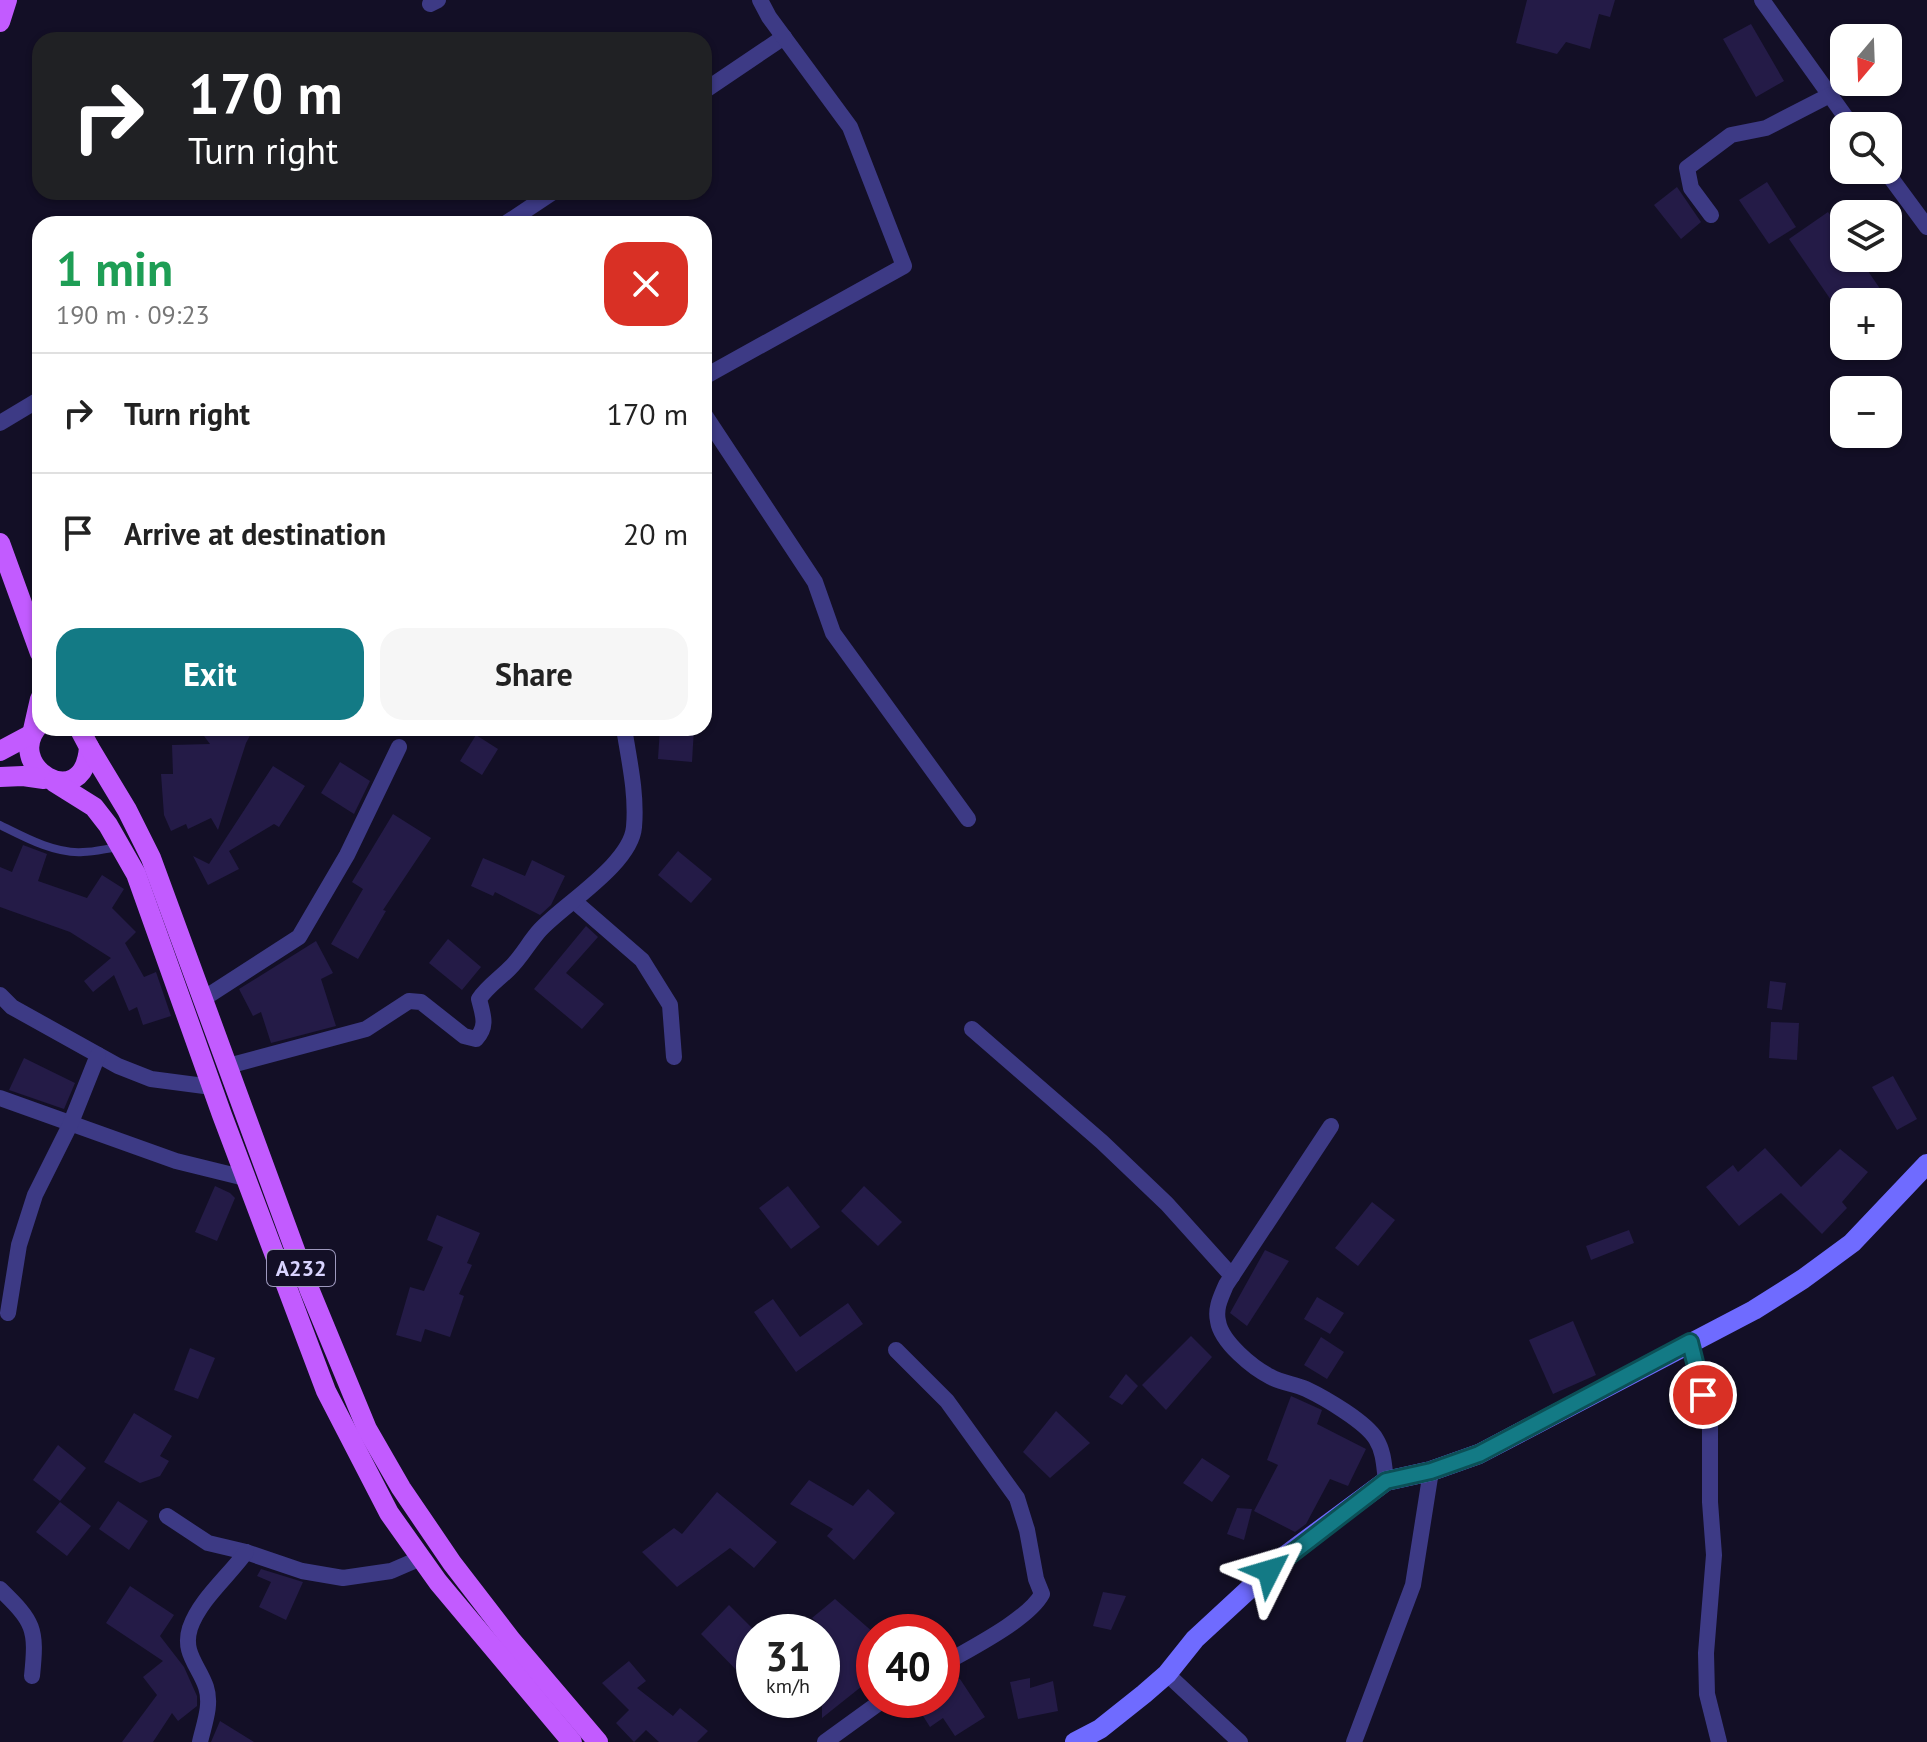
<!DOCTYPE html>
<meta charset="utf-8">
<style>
:root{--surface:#fff;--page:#f6f6f6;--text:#222;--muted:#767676;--line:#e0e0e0;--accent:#137a85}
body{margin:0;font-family:"PT Sans",sans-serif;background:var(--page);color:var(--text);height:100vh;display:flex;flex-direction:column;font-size:30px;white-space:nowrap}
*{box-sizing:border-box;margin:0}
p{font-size:26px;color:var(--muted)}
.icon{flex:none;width:44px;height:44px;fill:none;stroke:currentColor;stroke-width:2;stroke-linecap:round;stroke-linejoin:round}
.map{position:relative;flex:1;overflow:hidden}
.panel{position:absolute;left:32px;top:216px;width:680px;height:520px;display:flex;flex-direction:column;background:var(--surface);border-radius:24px;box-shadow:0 2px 6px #0004}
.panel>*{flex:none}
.banner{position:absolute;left:32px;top:32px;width:680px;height:168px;border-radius:24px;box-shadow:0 2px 6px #0004;background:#202124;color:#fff;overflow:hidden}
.needle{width:52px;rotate:199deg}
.controls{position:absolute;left:1830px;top:24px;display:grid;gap:16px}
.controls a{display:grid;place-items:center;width:72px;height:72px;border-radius:16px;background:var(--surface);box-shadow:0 2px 6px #0004;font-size:40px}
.speed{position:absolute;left:736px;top:1614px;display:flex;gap:16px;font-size:40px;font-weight:700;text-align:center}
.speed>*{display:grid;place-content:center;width:104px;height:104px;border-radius:50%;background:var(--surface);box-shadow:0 2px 6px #0004;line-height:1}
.speed small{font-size:20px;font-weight:400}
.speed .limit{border:12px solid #d22;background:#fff;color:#111}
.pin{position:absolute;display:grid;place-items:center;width:68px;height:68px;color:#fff;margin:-34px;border:4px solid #fff;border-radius:50%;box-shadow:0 2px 8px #0007}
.me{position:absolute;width:88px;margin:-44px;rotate:50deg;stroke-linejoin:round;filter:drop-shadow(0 0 6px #0008)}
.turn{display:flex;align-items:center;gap:28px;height:168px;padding:0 24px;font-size:36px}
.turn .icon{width:104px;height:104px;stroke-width:2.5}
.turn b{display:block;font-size:56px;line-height:68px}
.round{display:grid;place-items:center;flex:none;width:84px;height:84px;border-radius:24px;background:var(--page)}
.head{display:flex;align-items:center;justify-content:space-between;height:136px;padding:0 24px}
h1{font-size:48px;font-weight:700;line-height:60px;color:#1e9e55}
.primary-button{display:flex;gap:16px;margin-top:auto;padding:16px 24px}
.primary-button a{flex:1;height:92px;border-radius:24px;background:var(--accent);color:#fff;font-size:32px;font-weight:700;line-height:92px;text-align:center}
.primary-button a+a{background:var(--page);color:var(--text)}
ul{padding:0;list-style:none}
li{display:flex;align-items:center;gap:24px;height:120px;padding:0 24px;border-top:2px solid var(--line)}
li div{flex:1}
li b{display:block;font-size:30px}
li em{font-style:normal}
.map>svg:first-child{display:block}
.building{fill:#241b47}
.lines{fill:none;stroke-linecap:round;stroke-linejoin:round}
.lane{stroke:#3d3a85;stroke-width:8}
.street{stroke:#3d3a85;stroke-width:16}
.secondary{stroke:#6f6bff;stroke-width:20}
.primary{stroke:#c25bff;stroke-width:20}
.route-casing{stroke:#0c4f56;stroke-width:20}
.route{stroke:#137a85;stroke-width:14}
.labels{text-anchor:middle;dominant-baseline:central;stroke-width:8;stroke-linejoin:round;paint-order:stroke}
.shield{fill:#130f26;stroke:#9e99be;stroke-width:2}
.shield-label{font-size:22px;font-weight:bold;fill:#d9d4ff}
</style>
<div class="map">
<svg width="1927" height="1742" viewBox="0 0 1927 1742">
<rect width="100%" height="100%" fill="#130f26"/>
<g class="building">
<polygon points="1527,0 1615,0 1610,17 1599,14 1590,49 1566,42 1557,54 1516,43"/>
<polygon points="1751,24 1784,81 1756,97 1723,39"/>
<polygon points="1767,182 1796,227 1769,244 1739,200"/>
<polygon points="1677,187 1701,222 1681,239 1654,205"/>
<polygon points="1828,212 1844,235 1844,258 1859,258 1885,296 1875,302 1844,302 1844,319 1789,239"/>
<polygon points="198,728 254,728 246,743 218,830 211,818 188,829 186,824 171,831 164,815 161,774 173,774 172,745 210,744"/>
<polygon points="660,728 694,728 692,762 658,759"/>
<polygon points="476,735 498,749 482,775 460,761"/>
<polygon points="340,762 370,781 354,814 321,793"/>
<polygon points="273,766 305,786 279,827 274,824 229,851 239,869 208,885 193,856 209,864"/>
<polygon points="393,814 431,838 383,910 386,911 358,959 331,944 363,889 352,882"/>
<polygon points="23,845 47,854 38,881 87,898 102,875 124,889 112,908 136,932 125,943 144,977 156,972 171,1016 143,1025 137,1007 129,1011 114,975 93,992 84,981 111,958 70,932 0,907 0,867 12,872"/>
<polygon points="678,851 712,879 691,903 658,875"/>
<polygon points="483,858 525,876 532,860 565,876 551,905 540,915 495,892 493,896 471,886"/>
<polygon points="586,926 598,937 566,973 604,1004 582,1029 534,989"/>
<polygon points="448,939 481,967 462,990 429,963"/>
<polygon points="316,941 333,973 321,979 336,1026 271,1043 261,1012 253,1016 239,989"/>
<polygon points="1770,981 1786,983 1782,1010 1767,1008"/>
<polygon points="1771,1022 1799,1023 1797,1060 1769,1058"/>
<polygon points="24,1058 75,1083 64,1109 9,1090"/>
<polygon points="1893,1076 1917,1119 1897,1130 1872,1087"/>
<polygon points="1765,1148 1801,1187 1840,1149 1868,1172 1842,1202 1847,1208 1822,1234 1781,1193 1739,1226 1706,1187 1733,1165 1738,1172"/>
<polygon points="215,1186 230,1193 235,1198 217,1241 195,1232"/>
<polygon points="788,1186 820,1227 791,1249 759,1208"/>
<polygon points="864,1186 902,1222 878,1246 841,1211"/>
<polygon points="1372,1202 1395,1220 1358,1266 1335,1248"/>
<polygon points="437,1215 480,1233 467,1263 472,1265 459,1294 464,1296 450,1337 425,1329 421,1342 396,1335 410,1287 424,1291 443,1247 427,1240"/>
<polygon points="1629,1230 1634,1243 1591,1260 1586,1246"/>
<polygon points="1265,1250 1289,1261 1247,1326 1230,1313"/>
<polygon points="1317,1297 1344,1313 1330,1334 1304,1319"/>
<polygon points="773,1299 800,1337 848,1303 863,1324 796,1372 754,1312"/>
<polygon points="1573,1321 1596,1375 1553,1394 1529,1340"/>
<polygon points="1191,1336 1212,1357 1166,1410 1142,1385"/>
<polygon points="1321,1337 1344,1352 1327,1379 1304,1365"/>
<polygon points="190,1348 215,1358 198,1399 174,1390"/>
<polygon points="1126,1374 1138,1386 1122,1405 1109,1397"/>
<polygon points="1291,1396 1322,1410 1317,1424 1366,1449 1348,1486 1330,1479 1306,1524 1295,1532 1254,1511 1278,1465 1267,1460"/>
<polygon points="1056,1411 1090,1443 1050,1478 1023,1452"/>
<polygon points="134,1413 172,1436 160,1456 169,1461 160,1476 140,1483 104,1462"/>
<polygon points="58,1445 86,1468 60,1501 33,1480"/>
<polygon points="1202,1458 1230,1476 1212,1502 1183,1483"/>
<polygon points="809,1480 853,1506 868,1489 895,1513 854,1560 827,1536 833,1529 790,1504"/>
<polygon points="717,1492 777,1542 754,1568 730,1548 677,1587 642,1552 674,1528 682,1534"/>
<polygon points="118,1501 148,1521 129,1550 99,1529"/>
<polygon points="60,1502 91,1526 67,1556 36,1532"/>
<polygon points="1237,1508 1252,1509 1244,1540 1227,1534"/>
<polygon points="261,1569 303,1582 286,1620 259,1607 271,1582 257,1576"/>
<polygon points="130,1586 174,1615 160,1636 184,1667 197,1696 197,1706 178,1721 172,1713 153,1742 122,1742 157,1695 143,1677 163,1661 106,1623"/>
<polygon points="1103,1592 1126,1596 1111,1630 1093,1626"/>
<polygon points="835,1599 874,1633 874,1668 867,1676 871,1679 822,1718 822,1627 812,1618"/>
<polygon points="729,1605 754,1630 754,1688 701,1634"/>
<polygon points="629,1661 646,1681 637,1688 673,1716 680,1708 708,1731 697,1742 659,1742 646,1730 634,1742 616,1723 629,1710 602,1683"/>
<polygon points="946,1675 953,1680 960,1679 985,1717 955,1736 943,1718 930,1727 913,1700 942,1700 942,1676"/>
<polygon points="1030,1678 1030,1688 1053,1681 1058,1711 1018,1719 1010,1682"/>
<polygon points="220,1721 254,1742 211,1742"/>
</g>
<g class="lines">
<path class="lane" d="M 0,825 C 24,837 55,854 83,852 C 96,852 108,848 121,847"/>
<g class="street">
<polyline points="1762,0 1852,126"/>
<polyline points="430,4 438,0"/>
<polyline points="704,91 784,37"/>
<polyline points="1885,170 1927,227"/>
<polyline points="1711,215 1691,188 1687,168 1731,135 1766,128 1830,95"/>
<polyline points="505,224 553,192"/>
<polyline points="704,377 904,266 850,127 769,17 760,0"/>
<polyline points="704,414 815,582 833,633 968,819"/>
<polyline points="0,423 40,399"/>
<polyline points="574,901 642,960 670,1005 674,1057"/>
<polyline points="0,995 12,1007 118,1066 151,1079 212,1087"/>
<polyline points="203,999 299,937 347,855 399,747"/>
<polyline points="972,1029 1102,1142 1167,1204 1232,1276"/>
<path d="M 228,1066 L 366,1029 L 409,1001 L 421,1002 L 464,1036 L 476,1039 C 488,1026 483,1015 479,999 C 488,986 498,980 509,969 C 521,958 529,942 540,930 C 564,904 631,864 634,827 C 637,794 629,760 624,728"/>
<polyline points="0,1098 176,1161 245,1178"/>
<path d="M 1331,1126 L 1226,1285 C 1221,1297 1215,1308 1218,1321 C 1221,1342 1253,1368 1271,1377 C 1282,1383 1295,1384 1306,1389 C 1325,1398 1366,1422 1376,1439 C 1384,1452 1384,1466 1386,1481"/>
<polyline points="8,1313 19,1245 35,1195 70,1125 98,1055"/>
<polyline points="1690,1342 1710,1421 1710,1502 1714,1555 1706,1653 1707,1694 1719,1742"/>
<path d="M 896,1350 L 947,1401 L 1017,1498 L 1027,1530 L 1036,1579 L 1042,1594 C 1028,1620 969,1649 942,1665"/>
<polyline points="167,1516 208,1543 246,1552 302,1571 343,1578 391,1571 421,1558"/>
<path d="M 0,1589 C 34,1622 37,1628 32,1676"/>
<polyline points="1167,1674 1240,1742"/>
<path d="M 200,1742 C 204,1724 212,1705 206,1687 C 199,1666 182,1653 190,1628 C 200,1599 229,1576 246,1552"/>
<polyline points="825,1742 883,1700"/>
<polyline points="1354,1742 1413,1585 1431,1471"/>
</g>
<polyline class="secondary" points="1075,1742 1100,1729 1144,1694 1167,1674 1195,1639 1286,1555 1386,1481 1431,1471 1479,1454 1754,1310 1803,1279 1852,1243 1927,1164"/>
<g class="primary">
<polyline points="0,22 7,0"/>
<polyline points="0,543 40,653"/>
<path d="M 40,724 C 0,765 84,817 89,747 L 79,728"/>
<polyline points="33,730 40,699"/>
<polyline points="89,747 127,810 151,858 310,1291 367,1429 401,1488 452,1563 512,1641 598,1742"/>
<polyline points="0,751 30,735"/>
<polyline points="0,777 23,776 44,779"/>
<polyline points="54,782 94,807 108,825 136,874 222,1115 326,1391 389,1513 438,1582 572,1742"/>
</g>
</g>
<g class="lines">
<g class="route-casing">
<polyline id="route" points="1269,1571 1386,1481 1431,1471 1479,1454 1690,1342 1703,1395"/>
</g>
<use href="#route" class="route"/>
</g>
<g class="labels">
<rect class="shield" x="267" y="1250" width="68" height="36" rx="6"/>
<g class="shield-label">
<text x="301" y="1268">A232</text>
</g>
</g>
</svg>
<div class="controls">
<a><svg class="needle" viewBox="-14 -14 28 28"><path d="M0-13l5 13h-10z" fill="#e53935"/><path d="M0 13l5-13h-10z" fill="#767676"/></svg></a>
<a><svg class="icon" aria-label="search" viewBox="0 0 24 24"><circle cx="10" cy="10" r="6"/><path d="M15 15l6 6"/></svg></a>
<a><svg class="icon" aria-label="layers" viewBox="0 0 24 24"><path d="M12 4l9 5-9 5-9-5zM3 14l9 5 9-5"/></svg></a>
<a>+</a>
<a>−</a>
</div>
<div class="speed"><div>31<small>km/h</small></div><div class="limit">40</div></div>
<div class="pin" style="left:1703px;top:1395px;background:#d93025"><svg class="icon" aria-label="arrive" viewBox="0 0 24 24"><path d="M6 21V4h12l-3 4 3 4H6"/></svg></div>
<svg class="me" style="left:1269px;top:1571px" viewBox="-20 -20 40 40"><path d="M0-17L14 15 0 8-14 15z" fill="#137a85" stroke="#fff" stroke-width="4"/></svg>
<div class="banner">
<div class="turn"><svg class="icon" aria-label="right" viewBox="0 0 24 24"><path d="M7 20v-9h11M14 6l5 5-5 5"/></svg><div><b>170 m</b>Turn right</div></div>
</div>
<section class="panel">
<div class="head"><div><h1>1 min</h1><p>190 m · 09:23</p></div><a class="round" style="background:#d93025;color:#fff"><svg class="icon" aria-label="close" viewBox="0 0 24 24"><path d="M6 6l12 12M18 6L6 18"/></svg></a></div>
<ul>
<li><svg class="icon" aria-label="right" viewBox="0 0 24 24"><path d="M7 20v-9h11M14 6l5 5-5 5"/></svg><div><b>Turn right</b></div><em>170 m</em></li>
<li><svg class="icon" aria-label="arrive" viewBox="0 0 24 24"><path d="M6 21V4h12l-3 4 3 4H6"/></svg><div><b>Arrive at destination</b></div><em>20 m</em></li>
</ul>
<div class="primary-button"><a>Exit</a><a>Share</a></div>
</section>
</div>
